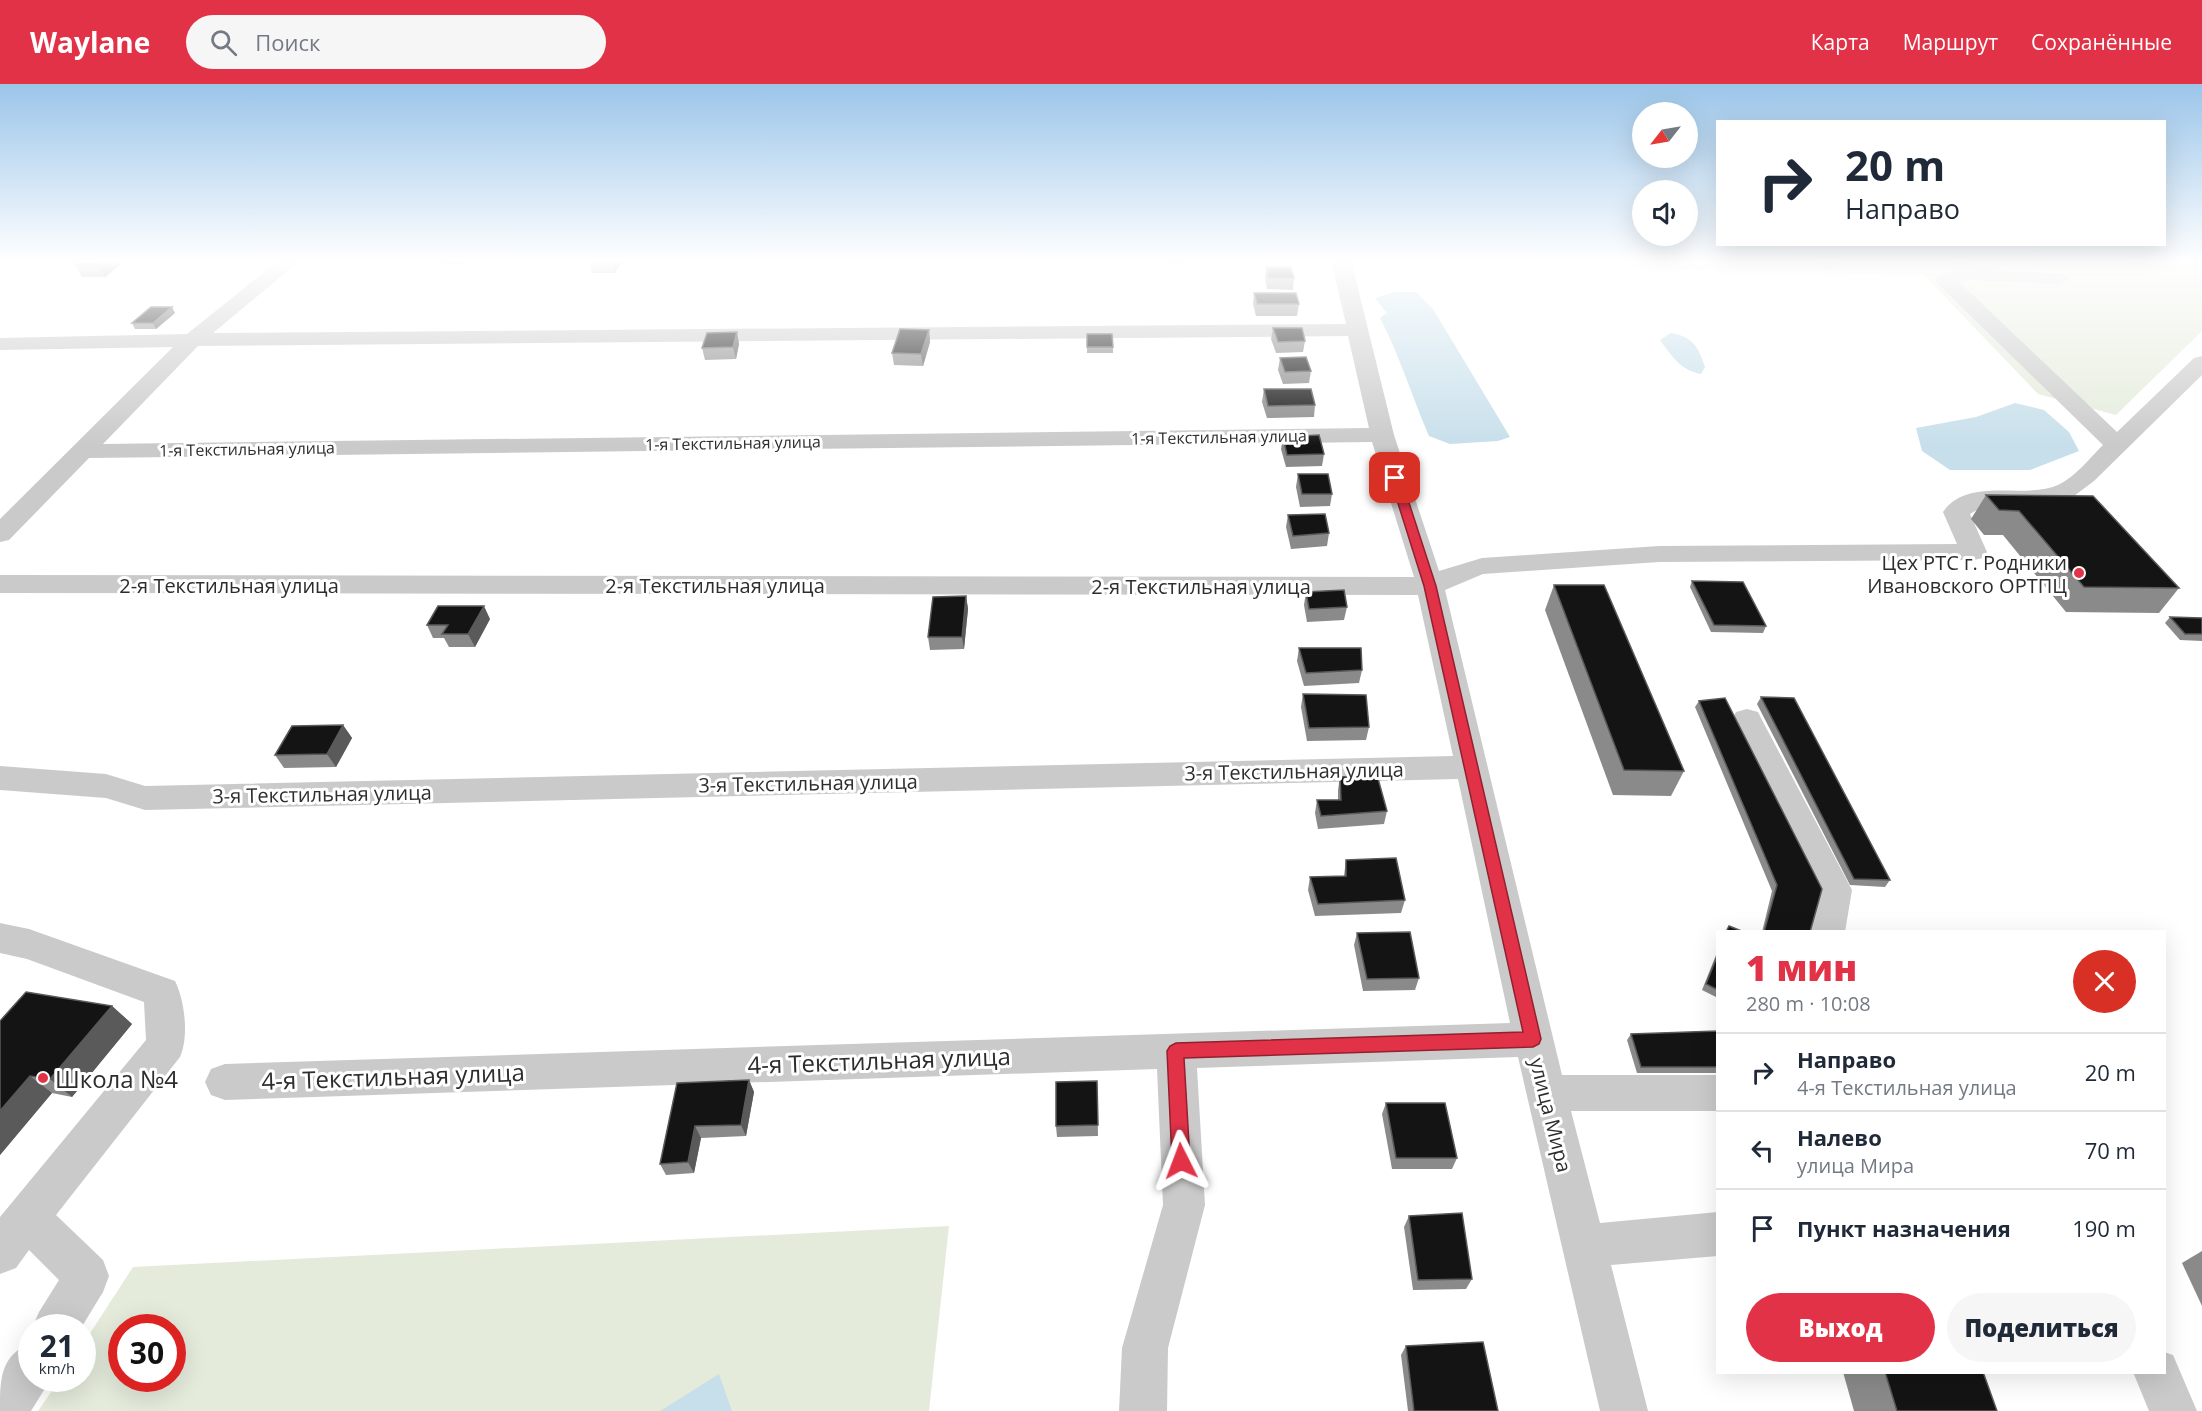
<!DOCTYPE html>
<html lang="ru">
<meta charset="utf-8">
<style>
:root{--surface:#fff;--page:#f6f6f7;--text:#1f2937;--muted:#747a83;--line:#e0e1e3;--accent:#e23248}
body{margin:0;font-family:"Open Sans",sans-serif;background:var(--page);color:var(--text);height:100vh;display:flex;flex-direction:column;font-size:22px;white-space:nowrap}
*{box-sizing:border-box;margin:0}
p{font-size:20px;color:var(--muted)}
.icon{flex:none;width:33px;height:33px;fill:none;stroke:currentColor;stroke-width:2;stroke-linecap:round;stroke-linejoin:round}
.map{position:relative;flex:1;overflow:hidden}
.details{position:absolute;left:1716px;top:846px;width:450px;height:444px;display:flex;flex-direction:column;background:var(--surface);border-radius:0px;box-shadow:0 6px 24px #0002}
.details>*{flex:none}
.guide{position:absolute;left:1716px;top:36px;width:450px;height:126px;border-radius:0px;box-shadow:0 6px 24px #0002;background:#fff;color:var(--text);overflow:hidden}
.needle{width:39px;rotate:239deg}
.controls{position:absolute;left:1632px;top:18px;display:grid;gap:12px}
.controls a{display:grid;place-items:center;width:66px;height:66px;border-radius:50%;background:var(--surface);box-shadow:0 6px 24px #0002;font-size:30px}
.speed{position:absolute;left:18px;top:1230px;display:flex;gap:12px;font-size:30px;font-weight:700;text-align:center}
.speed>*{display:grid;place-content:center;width:78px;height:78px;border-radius:50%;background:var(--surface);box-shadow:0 6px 24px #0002;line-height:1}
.speed small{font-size:15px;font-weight:400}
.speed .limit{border:9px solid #d22;background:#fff;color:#111}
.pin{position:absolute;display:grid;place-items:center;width:51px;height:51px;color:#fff;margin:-26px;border-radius:12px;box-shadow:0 3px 9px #0006}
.me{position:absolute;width:66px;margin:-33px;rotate:357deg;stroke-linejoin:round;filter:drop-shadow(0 0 4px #0008)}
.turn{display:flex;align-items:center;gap:21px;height:126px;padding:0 30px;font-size:27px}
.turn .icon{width:78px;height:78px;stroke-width:2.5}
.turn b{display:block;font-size:42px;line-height:51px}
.round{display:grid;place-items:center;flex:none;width:63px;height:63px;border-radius:32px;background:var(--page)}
.summary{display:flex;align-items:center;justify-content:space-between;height:102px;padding:0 30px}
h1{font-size:36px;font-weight:800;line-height:45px;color:var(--accent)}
.button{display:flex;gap:12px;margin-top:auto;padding:12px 30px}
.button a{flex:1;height:69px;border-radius:36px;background:var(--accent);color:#fff;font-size:24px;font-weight:800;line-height:69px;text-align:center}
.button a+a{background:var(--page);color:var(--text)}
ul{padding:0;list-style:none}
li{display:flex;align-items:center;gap:18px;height:78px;padding:0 30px;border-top:2px solid var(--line)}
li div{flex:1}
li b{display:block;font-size:22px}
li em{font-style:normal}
header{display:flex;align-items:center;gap:36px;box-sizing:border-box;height:84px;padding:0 30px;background:var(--accent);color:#fff}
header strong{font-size:28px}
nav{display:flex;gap:33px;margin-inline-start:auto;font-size:21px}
.search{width:420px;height:54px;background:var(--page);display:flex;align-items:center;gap:15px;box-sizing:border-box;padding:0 21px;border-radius:33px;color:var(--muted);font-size:22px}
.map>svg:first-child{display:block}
.green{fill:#e4ebdb;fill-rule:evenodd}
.water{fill:#c7dfeb}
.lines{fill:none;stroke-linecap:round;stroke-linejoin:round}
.minor{fill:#cacaca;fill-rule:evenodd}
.wall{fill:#8a8a8a}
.shaded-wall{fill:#5a5a5a}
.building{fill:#141414;stroke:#5a5a5a;stroke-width:1.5}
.route{fill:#e23248;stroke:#93202f;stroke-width:1.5}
.poi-dot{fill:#e23248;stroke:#fff;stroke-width:2}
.labels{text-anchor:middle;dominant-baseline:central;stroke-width:6;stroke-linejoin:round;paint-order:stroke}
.far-street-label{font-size:16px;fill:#2d2d2d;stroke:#fff}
.poi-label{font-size:20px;fill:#2d2d2d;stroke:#fff;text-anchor:end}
.street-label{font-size:20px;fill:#2d2d2d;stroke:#fff}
.near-street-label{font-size:24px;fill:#2d2d2d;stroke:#fff}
.near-poi-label{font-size:24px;fill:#2d2d2d;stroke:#fff;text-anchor:start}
</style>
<header>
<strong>Waylane</strong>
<div class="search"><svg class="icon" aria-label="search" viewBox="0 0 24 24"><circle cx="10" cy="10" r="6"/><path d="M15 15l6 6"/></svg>Поиск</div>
<nav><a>Карта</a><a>Маршрут</a><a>Сохранённые</a></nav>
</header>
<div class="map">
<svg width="2202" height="1327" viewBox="0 0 2202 1327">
<rect width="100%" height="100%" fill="#fff"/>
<g class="green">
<polygon points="2202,176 2202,247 2116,331 2038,310 1924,191 1401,180 1400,177"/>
<path d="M 949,1142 L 929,1327 L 38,1327 L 60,1295 L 82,1294 L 83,1260 L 133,1183 ZM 122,1244 L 172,1244 L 172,1294 L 122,1294 Z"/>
</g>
<g class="water">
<path d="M 1395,208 L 1416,208 L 1433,225 L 1510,353 L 1498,357 L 1450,360 L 1429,352 C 1412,313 1400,272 1380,234 L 1387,229 L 1375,214 Z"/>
<path d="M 1671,249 C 1693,253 1698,262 1705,283 L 1701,290 C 1680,286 1672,272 1660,256 Z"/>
<polygon points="2015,319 2044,326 2069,348 2079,367 2030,386 1950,386 1922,367 1916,344 1976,333"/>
<polygon points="719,1290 732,1327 660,1327"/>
</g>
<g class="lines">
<g class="minor">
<path d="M 279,176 L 301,176 L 213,249 L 1346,240 L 1331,176 L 1351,176 L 1394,351 L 1439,487 L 1482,474 L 1659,462 L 1957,460 L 1943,428 C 1968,392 2023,416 2058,401 C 2075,393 2090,374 2103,361 L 1938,200 L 1935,196 L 1938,192 L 1953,187 L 1949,176 L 1968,176 L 1971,184 L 2065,190 L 2068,194 L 2065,198 L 2058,200 L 1965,196 L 1959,198 L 2117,348 L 2194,274 L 2202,272 L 2202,291 L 2094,397 L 2074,412 L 2030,421 L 1982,423 L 1970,430 L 1987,468 L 1983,474 L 1974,476 L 1659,478 L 1483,490 L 1445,506 L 1562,991 L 1718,991 L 1718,1027 L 1571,1027 L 1600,1139 L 1718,1128 L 1718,1172 L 1611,1181 L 1648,1327 L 1600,1327 L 1518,973 L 1197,984 L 1205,1121 L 1168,1264 L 1167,1327 L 1119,1327 L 1122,1264 L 1163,1121 L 1157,985 L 225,1016 L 211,1011 L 205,998 L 211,985 L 225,980 L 1510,939 L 1458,695 L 145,726 L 106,714 L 0,706 L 0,682 L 106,690 L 145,702 L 1453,672 L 1418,511 L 0,509 L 0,491 L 1414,493 L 1372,358 L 89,374 L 9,456 L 0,458 L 0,435 L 173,263 L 0,266 L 0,254 L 187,250 ZM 1348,252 L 1369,344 L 103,360 L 198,262 Z"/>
<path d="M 1816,176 L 1836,176 L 1839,181 L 1836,185 C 1825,188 1822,185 1816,176 Z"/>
<path d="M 2128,176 L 2148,176 L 2150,179 L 2147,183 C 2138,185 2133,184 2128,176 Z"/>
<polygon points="1747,625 1758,628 1762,636 1852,806 1845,848 1809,848 1816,806 1732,636 1736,628"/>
<path d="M 0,839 L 29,845 L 175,897 C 185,917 189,953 180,973 L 56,1131 L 103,1176 L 109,1192 L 103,1208 L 81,1244 L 32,1244 L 39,1228 L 59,1196 L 29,1166 L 16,1184 L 0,1190 L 0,1133 L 146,956 L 144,918 L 27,875 L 0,869 Z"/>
<path d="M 32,1258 L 32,1294 L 50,1294 L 49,1298 L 31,1327 L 0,1327 C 0,1294 0,1272 32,1258 Z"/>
<polygon points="2164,1268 2173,1271 2197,1327 2149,1327 2133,1288 2164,1288"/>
</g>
</g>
<g class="wall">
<polygon points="82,176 126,176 105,193 82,193 75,182"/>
<polygon points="442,176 465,176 461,181 444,180"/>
<polygon points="623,176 615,189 592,189 589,178"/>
<polygon points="1166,176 1186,176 1186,179 1167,180"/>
<polygon points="1266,183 1294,194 1293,206 1267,205 1265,194"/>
<polygon points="1254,209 1299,220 1297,232 1256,232 1253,220"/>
<polygon points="175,229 156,245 135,245 132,239"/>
<polygon points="1273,244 1305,257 1303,268 1276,269 1271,255"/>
<polygon points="929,246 930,258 923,282 894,281 892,269"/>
<polygon points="737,248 739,260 736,275 705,276 702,264"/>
<polygon points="1087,250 1113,263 1113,269 1087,269"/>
<polygon points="1280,274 1311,287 1309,299 1283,300 1278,286"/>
<polygon points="1264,305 1315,321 1314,333 1267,334 1262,318"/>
<polygon points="1283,353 1324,370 1322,382 1286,383 1281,365"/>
<polygon points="1298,390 1332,410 1330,422 1300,423 1296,403"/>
<polygon points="1986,411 2179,504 2159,529 2066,528 2003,451 1984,451 1971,435"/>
<polygon points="1288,431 1329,449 1327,462 1291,465 1286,443"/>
<polygon points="1692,497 1766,542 1763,549 1711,548 1690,503"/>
<polygon points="1554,501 1684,687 1671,712 1613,711 1545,526"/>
<polygon points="1306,508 1347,523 1344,536 1307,538 1304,521"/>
<polygon points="966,512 968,525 964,565 930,566 928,553"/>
<polygon points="2170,533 2202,534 2202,557 2180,556 2165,539"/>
<polygon points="490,535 475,563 449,563 444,554 433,554 427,541"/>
<polygon points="1299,564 1362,586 1359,599 1304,602 1297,577"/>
<polygon points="1303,610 1369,643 1366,656 1307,657 1301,623"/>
<polygon points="1761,613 1890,796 1885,803 1850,801 1757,620"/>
<polygon points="1699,617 1810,848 1762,848 1772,807 1695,623"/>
<polygon points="343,641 352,654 336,683 284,684 275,671"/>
<polygon points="1340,693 1387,727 1384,740 1318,745 1315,729 1317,716 1338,716 1338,706"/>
<polygon points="1346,776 1405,816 1401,829 1315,832 1308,806 1310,793 1344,792"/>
<polygon points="1357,849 1419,894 1415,906 1363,907 1354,861"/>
<polygon points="1718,866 1718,914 1702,906"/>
<polygon points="112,922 132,940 72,1013 52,1009 0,1071 0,937"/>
<polygon points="1718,947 1718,989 1637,989 1627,956 1631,950"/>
<polygon points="749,996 754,1008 746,1052 701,1054 694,1089 666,1091 660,1080 677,999"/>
<polygon points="1097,997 1098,1052 1057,1053 1056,1042"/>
<polygon points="1386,1019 1457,1074 1452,1085 1392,1085 1382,1030"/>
<polygon points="1409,1132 1472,1195 1466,1205 1413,1206 1404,1143"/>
<polygon points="2202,1167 2202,1222 2182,1179"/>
<polygon points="1406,1262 1498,1327 1408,1327 1401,1271"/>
<polygon points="1843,1288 1983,1288 1997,1327 1854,1327"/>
</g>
<g class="shaded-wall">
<polygon points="105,176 126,176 105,193 99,182"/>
<polygon points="459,176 465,176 461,181"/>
<polygon points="612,176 623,176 615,189 611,178"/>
<polygon points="172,223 175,229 156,245 153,239"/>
<polygon points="929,246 930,258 923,282 921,270"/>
<polygon points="737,248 739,260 736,275 733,263"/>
<polygon points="966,512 968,525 964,565 962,553"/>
<polygon points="484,522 490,535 475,563 468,550"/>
<polygon points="343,641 352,654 336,683 327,670"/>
<polygon points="112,922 132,940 72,1013 50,995"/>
<polygon points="30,992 52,1009 0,1071 0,1027"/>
<polygon points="749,996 754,1008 746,1052 741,1041"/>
<polygon points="695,1042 701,1054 694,1089 688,1078"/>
</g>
<g class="building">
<polygon points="82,176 105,176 99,182 75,182"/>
<polygon points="590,176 612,176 611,178 589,178"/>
<polygon points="1266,183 1291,183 1294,194 1268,194"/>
<polygon points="1254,209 1296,209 1299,220 1257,220"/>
<polygon points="151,223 172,223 153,239 132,239"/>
<polygon points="1273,244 1302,244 1305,257 1278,258"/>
<polygon points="900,245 929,246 921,270 892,269"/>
<polygon points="737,248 733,263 702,264 707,249"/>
<polygon points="1087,250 1112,250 1113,263 1087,263"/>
<polygon points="1306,273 1311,287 1285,288 1280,274"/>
<polygon points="1264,305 1311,305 1315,321 1268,322"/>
<polygon points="1319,351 1324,370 1287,371 1283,353"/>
<polygon points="1298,390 1328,390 1332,410 1302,410"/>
<polygon points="1986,411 2093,412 2179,504 2084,503 2019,427 1999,426"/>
<polygon points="1325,430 1329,449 1293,452 1288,431"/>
<polygon points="1692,497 1743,498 1766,542 1714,541"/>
<polygon points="1554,501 1604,501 1684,687 1624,686"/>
<polygon points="1344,506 1347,523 1309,525 1306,508"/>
<polygon points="966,512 962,553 928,553 933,513"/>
<polygon points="438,522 484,522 468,550 442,550 448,541 427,541"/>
<polygon points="2170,533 2202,534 2202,550 2185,550"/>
<polygon points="1299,564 1361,564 1362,586 1306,589"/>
<polygon points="1303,610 1366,611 1369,643 1309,644"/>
<polygon points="1761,613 1794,614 1890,796 1854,795"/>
<polygon points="1725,614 1822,805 1810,848 1764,848 1777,801 1699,617"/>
<polygon points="343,641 327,670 275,671 292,642"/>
<polygon points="1377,691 1387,727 1321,732 1317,716 1341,716 1340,693"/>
<polygon points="1396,774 1405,816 1318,820 1310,793 1346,792 1346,776"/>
<polygon points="1729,842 1744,848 1726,848"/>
<polygon points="1410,848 1419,894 1367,895 1357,849"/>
<polygon points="1718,870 1718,906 1706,900"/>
<polygon points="26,908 112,922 50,995 30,992 0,1027 0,937"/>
<polygon points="1718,947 1718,983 1641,983 1631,950"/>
<polygon points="749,996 741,1041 695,1042 688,1078 660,1080 677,999"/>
<polygon points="1097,997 1098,1041 1056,1042 1056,998"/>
<polygon points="1386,1019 1445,1019 1457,1074 1396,1074"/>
<polygon points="1462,1129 1472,1195 1418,1196 1409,1132"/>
<polygon points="1483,1258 1498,1327 1414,1327 1406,1262"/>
<polygon points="1885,1288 1983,1288 1997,1327 1897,1327"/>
</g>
<linearGradient id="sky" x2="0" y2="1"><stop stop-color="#9bc5e9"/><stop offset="0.49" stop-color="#fff"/><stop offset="1" stop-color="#fff" stop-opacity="0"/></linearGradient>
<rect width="2202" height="362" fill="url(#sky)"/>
<polygon class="route" points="1395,391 1401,394 1436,502 1541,955 1539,960 1533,963 1184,974 1190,1077 1188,1083 1181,1086 1175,1083 1172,1077 1167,967 1170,962 1176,959 1523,948 1424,502 1390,394"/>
<g class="poi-dot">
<circle cx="2079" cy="489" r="6"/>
<circle cx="43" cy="994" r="6"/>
</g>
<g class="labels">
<g class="far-street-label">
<text transform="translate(1219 353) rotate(-1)">1-я Текстильная улица</text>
<text transform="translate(733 359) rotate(-1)">1-я Текстильная улица</text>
<text transform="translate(247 365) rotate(-1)">1-я Текстильная улица</text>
</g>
<g class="poi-label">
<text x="2067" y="478">Цех РТС г. Родники<tspan x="2067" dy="23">Ивановского ОРТПЦ</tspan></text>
</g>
<g class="street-label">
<text x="229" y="501">2-я Текстильная улица</text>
<text x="715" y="501">2-я Текстильная улица</text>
<text x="1201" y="502">2-я Текстильная улица</text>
<text transform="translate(1294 687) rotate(-1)">3-я Текстильная улица</text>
<text transform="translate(808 699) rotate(-1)">3-я Текстильная улица</text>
<text transform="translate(322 710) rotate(-1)">3-я Текстильная улица</text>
<text transform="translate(1551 1031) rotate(76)">улица Мира</text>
</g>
<g class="near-street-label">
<text transform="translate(879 976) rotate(-2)">4-я Текстильная улица</text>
<text transform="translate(393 992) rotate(-2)">4-я Текстильная улица</text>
</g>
<g class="near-poi-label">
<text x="55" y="994">Школа №4</text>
</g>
</g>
</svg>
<div class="controls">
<a><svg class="needle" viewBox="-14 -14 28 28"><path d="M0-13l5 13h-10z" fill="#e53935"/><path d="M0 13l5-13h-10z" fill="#747a83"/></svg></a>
<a><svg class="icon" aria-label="sound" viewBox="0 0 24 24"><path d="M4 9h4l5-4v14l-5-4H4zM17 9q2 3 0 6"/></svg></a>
</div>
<div class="speed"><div>21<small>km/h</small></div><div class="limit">30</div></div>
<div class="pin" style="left:1395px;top:394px;background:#d93025"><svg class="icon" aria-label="arrive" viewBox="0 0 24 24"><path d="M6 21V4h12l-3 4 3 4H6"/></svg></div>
<svg class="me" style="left:1181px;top:1077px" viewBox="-20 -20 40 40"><path d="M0-17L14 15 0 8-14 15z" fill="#e23248" stroke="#fff" stroke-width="4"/></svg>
<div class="guide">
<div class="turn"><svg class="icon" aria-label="right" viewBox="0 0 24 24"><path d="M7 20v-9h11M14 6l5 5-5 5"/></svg><div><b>20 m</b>Направо</div></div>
</div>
<section class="details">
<div class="summary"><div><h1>1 мин</h1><p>280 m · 10:08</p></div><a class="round" style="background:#d93025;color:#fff"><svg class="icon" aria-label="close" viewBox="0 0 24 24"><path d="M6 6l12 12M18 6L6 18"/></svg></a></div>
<ul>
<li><svg class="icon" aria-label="right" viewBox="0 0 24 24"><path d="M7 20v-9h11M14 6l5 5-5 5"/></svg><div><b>Направо</b><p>4-я Текстильная улица</p></div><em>20 m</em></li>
<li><svg class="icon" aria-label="left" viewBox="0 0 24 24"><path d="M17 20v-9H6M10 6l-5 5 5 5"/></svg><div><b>Налево</b><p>улица Мира</p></div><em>70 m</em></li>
<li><svg class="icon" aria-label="arrive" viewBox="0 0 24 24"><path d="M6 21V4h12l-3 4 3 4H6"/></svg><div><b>Пункт назначения</b></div><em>190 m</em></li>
</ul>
<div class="button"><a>Выход</a><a>Поделиться</a></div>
</section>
</div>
